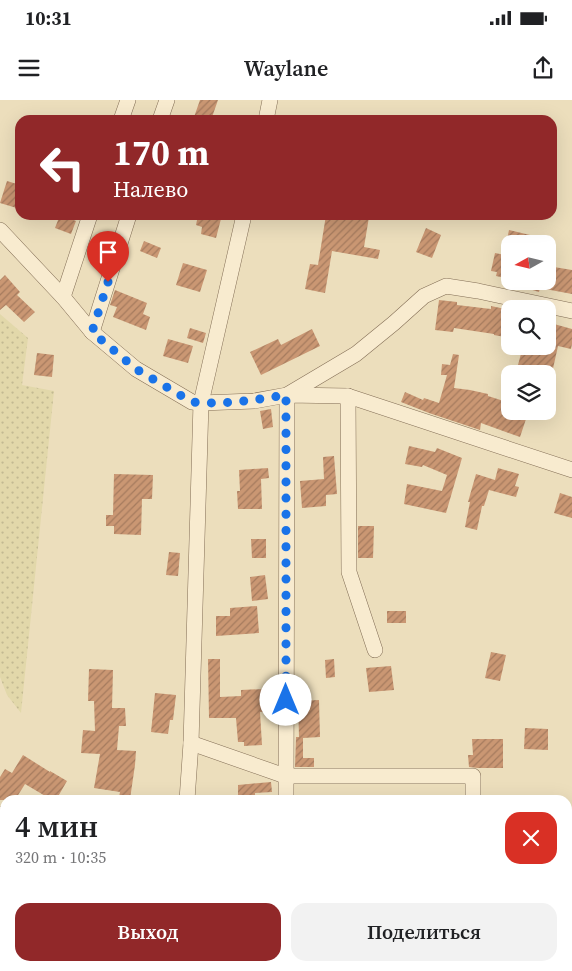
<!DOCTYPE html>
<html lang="ru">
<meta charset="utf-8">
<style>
:root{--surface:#fff;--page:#f2f2f2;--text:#202124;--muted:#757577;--accent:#912829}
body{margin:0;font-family:"Source Serif 4",serif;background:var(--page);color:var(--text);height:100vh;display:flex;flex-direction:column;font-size:19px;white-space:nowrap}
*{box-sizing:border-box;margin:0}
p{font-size:16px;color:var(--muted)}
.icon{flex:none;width:28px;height:28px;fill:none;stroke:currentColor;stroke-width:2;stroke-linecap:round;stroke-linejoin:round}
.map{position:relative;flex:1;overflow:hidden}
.details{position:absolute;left:0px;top:695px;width:572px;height:176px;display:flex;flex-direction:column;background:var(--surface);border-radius:15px 15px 0 0;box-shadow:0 5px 20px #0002}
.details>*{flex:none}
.banner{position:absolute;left:15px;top:15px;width:542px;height:105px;border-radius:15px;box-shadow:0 5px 20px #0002;background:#912829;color:#fff;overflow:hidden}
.needle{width:32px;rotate:262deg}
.controls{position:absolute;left:501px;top:135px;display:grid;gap:10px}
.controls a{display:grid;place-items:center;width:55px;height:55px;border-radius:10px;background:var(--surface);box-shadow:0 5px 20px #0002;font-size:25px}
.pin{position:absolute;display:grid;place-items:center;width:42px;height:42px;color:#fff;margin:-51px -21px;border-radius:50% 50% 50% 0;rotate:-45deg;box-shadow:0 0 5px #0007}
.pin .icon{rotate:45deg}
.me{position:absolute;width:55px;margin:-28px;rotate:0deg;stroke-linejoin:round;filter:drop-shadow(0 0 4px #0008)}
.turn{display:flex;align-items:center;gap:18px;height:105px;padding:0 15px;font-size:22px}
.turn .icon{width:65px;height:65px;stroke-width:2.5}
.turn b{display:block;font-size:35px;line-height:42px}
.round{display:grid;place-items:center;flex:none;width:52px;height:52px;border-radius:15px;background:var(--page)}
.head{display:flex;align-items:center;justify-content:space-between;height:85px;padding:0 15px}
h1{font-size:30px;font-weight:600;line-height:38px}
.action{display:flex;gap:10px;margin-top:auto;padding:10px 15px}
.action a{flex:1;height:58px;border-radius:15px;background:var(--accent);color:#fff;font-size:20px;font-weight:600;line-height:58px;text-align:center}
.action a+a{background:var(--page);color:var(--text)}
.status{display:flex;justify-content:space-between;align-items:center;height:35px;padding:0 25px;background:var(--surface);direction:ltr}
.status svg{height:14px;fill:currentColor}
header{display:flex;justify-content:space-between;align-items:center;height:65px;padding:0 15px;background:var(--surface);font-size:22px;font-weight:600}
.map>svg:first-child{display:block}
.farmland{fill:url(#farmland-dots)}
.building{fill:url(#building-hatch)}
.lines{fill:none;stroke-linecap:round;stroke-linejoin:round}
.minor-casing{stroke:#836e56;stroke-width:16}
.minor{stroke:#f8ebcf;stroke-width:15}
.route{stroke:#1a73e8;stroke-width:9;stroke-dasharray:0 16.2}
</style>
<div class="status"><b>10:31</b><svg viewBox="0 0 49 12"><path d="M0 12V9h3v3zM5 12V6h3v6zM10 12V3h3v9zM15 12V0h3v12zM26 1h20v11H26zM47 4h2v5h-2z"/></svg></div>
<header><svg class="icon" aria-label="menu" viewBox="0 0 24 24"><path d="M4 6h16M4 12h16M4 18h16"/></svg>Waylane<svg class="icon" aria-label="share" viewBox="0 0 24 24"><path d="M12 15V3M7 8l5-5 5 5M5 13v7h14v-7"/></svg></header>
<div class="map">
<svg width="572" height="871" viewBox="0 0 572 871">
<defs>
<pattern id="farmland-dots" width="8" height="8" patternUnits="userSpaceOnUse" patternTransform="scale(1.25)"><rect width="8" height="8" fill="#e2d8aa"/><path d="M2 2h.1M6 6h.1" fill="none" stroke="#c2b992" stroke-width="1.8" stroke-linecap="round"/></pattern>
<pattern id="building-hatch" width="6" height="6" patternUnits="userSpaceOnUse" patternTransform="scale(1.25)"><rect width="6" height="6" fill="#ca9773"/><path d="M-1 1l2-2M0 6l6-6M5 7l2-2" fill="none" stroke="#a57b5e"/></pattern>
</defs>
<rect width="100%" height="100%" fill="#ecdebc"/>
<polygon class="farmland" points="0,214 28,238 22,285 54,291 21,613 7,595 0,577"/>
<g class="building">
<polygon points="200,0 218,0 211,20 193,20"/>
<polygon points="7,81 20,85 20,109 0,103"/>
<polygon points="60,115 76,121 71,134 55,128"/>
<polygon points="198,115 222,115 216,138 201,134 202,127 196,125"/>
<polygon points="326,115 358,115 369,117 364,147 380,150 378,159 332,151 325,193 305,189 310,164 318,165"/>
<polygon points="426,128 441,135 432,158 416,152"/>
<polygon points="509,130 530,135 528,144 506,144"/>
<polygon points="144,141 161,148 157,158 140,151"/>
<polygon points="495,153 510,156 510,179 496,176 497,172 491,171"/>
<polygon points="183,163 207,170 200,192 176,185"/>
<polygon points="548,166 572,170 572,194 540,188 539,192 529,189 530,181 548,181"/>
<polygon points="5,175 20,192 17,195 35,212 24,222 6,205 0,210 0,180"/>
<polygon points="115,190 147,203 143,214 150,217 146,230 113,217 117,207 110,205"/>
<polygon points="439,200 457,202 457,205 491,209 491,206 510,210 510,238 494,235 494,234 454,228 453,232 435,230"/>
<polygon points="554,224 572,229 572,244 571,249 558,246 552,273 518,265 523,246 548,246"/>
<polygon points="190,228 206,233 203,243 187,238"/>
<polygon points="312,229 320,246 261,275 250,252 278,239 281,245"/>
<polygon points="168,239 193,246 188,263 163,256"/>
<polygon points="37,253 54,255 52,277 34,275"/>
<polygon points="453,254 459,255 454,288 470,290 488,294 488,296 510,303 510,313 526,319 520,337 481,323 480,330 429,313 401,302 405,292 423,300 424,298 439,303 447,275 441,275 442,264 450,265"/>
<polygon points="271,309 273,327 263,329 260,311"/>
<polygon points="409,346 435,352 437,348 462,358 446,413 404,404 407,384 442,391 447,375 423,365 422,367 405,364"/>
<polygon points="334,356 337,394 326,395 326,406 302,408 300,381 324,379 323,357"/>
<polygon points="268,368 269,378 261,379 262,409 238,409 237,391 240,391 239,370"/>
<polygon points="498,368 519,374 515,386 519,387 516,397 489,390 484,406 482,406 477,430 465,427 470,402 468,402 476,374 495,380"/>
<polygon points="114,374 153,375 152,399 142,399 141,435 114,434 114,426 106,426 106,415 113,415"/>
<polygon points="560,393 572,397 572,418 554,413"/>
<polygon points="358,426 374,426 373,458 358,458"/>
<polygon points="251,439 266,439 266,458 252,458"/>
<polygon points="169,452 180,453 178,476 166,475"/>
<polygon points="265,475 268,499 252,501 250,477"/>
<polygon points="257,506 259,533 216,536 216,516 230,516 230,508"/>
<rect x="387" y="511" width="19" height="12"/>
<polygon points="491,552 506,555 500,581 485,578"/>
<polygon points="208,559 220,559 220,597 241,596 241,590 264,589 265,612 260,612 262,645 244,646 244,642 238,642 236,618 209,618"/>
<polygon points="334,559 335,577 326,578 325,560"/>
<polygon points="391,566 394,590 369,592 366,568"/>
<polygon points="89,569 113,570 112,608 125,608 126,626 119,626 117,650 136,651 135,665 130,699 119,697 120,692 94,688 100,654 81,653 83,630 95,631 94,601 88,601"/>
<polygon points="155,593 176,595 173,620 170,620 168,634 151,632"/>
<polygon points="319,600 320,637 303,638 303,658 314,658 314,667 295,667 296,637 299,637 298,601"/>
<polygon points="525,628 548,629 548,650 524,649"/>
<polygon points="472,639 503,639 503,668 478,668 469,667 468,655 473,655"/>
<polygon points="23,655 50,672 50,671 67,681 56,700 52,700 25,684 15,700 0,700 0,677 5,669 12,673"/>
<polygon points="271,682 272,692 255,693 255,700 238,700 238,685"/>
</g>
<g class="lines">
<g class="minor-casing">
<g id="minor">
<polyline points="121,20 128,0"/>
<polyline points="160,20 167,0"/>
<polyline points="266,20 270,0"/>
<polyline points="0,130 63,197 92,232 136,269 192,302 201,303 254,301 287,295 356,254 394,223 424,196 446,186 478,191 572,211"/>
<polyline points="63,197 90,115"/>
<polyline points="92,232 129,115"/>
<polyline points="348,296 349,472 375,550"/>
<polyline points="191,643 285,676 473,676 473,700"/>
<polyline points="187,700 191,643 201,303 244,115"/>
<polyline points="286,700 287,295 348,296 572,370"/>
<polyline points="0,714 5,716"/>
<polyline points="290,866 290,871"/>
<polyline points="474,866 474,871"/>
<polyline points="98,871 99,866"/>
</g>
</g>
<use href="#minor" class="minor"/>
</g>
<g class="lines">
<path class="route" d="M 108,182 L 92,232 L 136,269 L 192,302 C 223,305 255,300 286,295 L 286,600"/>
</g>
</svg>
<div class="controls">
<a><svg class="needle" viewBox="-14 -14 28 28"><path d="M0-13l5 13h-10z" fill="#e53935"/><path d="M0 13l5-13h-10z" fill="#757577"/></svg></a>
<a><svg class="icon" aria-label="search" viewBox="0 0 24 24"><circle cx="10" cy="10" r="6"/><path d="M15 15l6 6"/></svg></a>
<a><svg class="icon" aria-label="layers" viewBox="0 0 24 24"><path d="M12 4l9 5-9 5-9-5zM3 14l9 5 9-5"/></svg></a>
</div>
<div class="pin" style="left:108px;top:182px;background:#d93025"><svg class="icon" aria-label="arrive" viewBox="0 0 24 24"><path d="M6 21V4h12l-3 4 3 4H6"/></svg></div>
<svg class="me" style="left:286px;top:600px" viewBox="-20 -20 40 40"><circle r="19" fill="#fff"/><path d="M0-13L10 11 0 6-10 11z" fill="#1a73e8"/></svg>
<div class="banner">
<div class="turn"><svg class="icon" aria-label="left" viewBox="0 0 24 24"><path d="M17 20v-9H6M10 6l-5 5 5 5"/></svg><div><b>170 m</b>Налево</div></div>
</div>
<section class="details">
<div class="head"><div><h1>4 мин</h1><p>320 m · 10:35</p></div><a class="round" style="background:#d93025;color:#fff"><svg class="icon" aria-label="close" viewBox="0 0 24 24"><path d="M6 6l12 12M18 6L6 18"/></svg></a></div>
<div class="action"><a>Выход</a><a>Поделиться</a></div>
</section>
</div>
